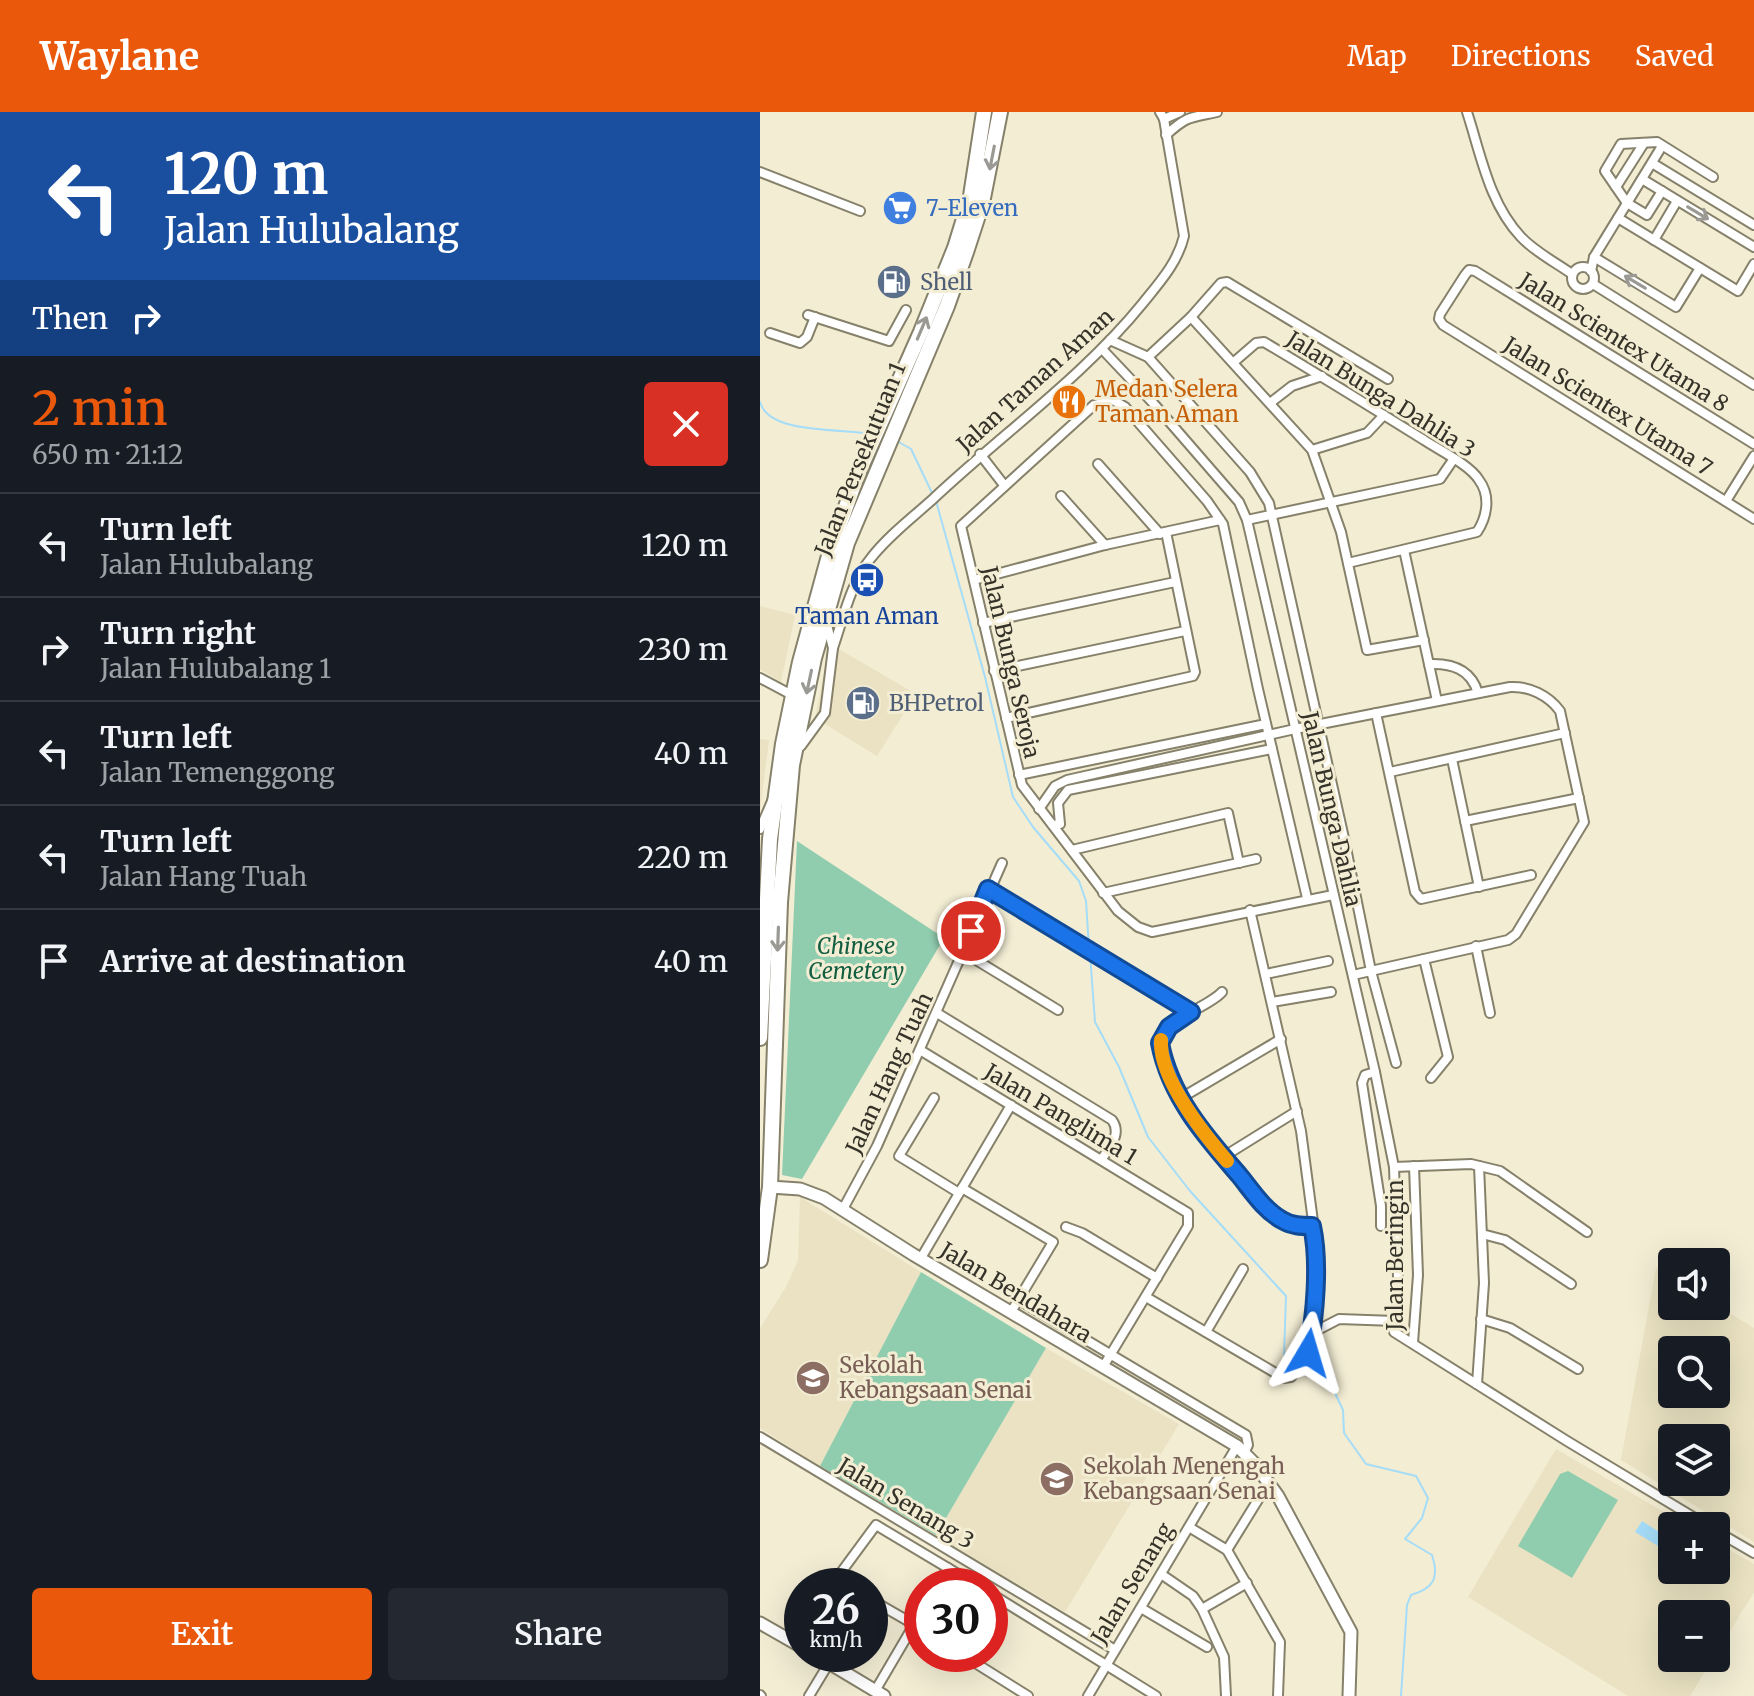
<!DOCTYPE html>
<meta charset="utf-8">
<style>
:root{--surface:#171b24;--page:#242831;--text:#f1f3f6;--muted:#9ea1a6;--line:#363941;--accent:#ea580c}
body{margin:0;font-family:Merriweather,serif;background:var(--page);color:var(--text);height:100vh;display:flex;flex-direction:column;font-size:30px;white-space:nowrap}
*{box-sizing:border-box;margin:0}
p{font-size:26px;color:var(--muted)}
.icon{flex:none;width:44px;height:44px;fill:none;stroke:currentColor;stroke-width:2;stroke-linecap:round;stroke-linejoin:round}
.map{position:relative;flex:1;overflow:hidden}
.details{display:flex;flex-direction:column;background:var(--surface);width:760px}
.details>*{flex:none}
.guide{background:#1a4fa0;color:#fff;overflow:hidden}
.tools{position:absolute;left:898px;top:1136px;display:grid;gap:16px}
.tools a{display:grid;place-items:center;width:72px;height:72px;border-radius:8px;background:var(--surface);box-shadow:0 8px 32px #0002;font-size:40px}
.speed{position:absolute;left:24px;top:1456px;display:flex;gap:16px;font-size:40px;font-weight:700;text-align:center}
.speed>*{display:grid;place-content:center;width:104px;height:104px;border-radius:50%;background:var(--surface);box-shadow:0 8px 32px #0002;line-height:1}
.speed small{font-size:20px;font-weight:400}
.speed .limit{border:12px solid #d22;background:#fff;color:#111}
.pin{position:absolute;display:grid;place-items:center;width:68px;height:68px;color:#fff;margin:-34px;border:4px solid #fff;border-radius:50%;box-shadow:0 2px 8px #0007}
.me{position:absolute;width:88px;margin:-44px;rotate:7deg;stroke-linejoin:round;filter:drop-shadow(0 0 6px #0008)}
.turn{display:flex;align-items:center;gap:28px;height:168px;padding:0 32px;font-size:36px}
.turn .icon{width:104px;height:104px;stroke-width:2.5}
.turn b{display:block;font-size:56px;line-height:68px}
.then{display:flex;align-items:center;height:76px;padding:0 32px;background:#0003;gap:16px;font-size:30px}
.round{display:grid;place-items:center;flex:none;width:84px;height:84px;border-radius:8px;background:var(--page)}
.summary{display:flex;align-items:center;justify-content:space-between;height:136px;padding:0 32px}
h1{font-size:48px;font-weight:600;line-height:60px;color:var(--accent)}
.cta{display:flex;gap:16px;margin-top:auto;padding:16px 32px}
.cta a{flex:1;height:92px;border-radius:8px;background:var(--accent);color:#fff;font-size:32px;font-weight:600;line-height:92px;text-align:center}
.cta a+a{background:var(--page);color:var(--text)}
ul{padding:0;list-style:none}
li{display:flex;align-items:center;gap:24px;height:104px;padding:0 32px;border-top:2px solid var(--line)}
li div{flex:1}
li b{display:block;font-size:30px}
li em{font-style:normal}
header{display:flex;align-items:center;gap:48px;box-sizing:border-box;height:112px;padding:0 40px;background:var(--accent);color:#fff}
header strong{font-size:38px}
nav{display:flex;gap:44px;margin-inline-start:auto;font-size:28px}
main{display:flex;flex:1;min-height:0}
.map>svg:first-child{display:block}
.built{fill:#eae2c2;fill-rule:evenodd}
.green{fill:#90cdaf}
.water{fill:#a5dcf7}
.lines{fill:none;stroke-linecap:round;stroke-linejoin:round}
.stream{stroke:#a5dcf7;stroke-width:2}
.street-casing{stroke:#86816a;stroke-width:12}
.secondary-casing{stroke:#86816a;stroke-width:15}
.highway-casing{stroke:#86816a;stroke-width:18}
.street{stroke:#fff;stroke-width:8}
.secondary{stroke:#fff;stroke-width:11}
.highway{stroke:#fff;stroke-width:14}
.oneway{stroke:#9a9994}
.route-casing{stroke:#114b97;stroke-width:20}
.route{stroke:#1a73e8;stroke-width:14}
.slow{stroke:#f59e0b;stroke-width:14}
.labels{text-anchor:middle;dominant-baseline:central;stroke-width:6;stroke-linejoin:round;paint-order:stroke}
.shop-label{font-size:22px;fill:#366cbe;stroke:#f3edd4;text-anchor:start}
.service-label{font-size:22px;fill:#4e5e75;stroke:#f3edd4;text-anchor:start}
.street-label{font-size:22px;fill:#353329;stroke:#f3edd4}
.food-label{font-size:22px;fill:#c56008;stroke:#f3edd4;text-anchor:start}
.transit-label{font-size:22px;fill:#164399;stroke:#f3edd4}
.park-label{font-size:22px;font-style:italic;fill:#115e41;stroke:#f3edd4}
.education-label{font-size:22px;fill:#785e54;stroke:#f3edd4;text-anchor:start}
</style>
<header>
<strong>Waylane</strong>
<nav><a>Map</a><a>Directions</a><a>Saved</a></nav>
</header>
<main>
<section class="details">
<div class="guide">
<div class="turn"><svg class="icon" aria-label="left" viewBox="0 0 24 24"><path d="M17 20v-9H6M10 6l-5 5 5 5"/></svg><div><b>120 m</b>Jalan Hulubalang</div></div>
<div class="then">Then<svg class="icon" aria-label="right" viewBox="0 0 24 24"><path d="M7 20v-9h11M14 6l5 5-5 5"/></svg></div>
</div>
<div class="summary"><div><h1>2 min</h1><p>650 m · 21:12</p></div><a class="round" style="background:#d93025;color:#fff"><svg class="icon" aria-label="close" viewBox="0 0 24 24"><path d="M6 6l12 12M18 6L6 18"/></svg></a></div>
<ul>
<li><svg class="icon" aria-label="left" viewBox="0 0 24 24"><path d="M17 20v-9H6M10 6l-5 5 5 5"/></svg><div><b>Turn left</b><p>Jalan Hulubalang</p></div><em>120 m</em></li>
<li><svg class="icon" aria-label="right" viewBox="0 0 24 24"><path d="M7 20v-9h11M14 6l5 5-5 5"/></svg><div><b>Turn right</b><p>Jalan Hulubalang 1</p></div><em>230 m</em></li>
<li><svg class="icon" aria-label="left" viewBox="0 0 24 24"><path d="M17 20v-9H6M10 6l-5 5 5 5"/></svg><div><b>Turn left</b><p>Jalan Temenggong</p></div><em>40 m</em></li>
<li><svg class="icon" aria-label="left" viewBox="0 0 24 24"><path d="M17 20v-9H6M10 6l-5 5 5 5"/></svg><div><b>Turn left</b><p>Jalan Hang Tuah</p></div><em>220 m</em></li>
<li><svg class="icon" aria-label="arrive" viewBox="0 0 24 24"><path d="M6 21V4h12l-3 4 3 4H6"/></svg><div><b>Arrive at destination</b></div><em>40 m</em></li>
</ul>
<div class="cta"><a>Exit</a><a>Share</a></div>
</section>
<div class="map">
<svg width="994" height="1584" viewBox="0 0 994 1584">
<rect width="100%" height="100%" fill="#f3edd4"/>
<g class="built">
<polygon points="0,494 35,503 21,570 0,557"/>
<polygon points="70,532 156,582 117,644 55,606"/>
<polygon points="0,627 9,628 0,699"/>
<polygon points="40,1085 161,1160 60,1354 0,1316 0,1216 26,1175 38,1148"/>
<path d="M 896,1156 L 912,1166 L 912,1194 L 956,1193 L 994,1216 L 994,1430 L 861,1348 ZM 956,1238 L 956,1282 L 912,1282 L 912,1238 ZM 956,1326 L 956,1370 L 912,1370 L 912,1326 Z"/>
<polygon points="286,1236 419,1312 305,1500 176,1423"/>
<polygon points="796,1337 928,1414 912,1414 912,1458 956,1458 956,1430 994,1452 994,1480 956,1542 956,1502 912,1502 912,1546 953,1546 930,1584 868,1584 708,1485"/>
</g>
<g class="green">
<polygon points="37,729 184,826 42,1067 22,1063"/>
<polygon points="161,1160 286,1236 176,1423 60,1354"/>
<polygon points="808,1359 858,1388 812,1466 758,1434 800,1362"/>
</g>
<polygon class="water" points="882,1409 904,1423 898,1434 875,1420"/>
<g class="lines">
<g class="stream">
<path d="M 0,290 C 9,323 83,316 110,322"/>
<polyline points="135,328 151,337 173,383"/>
<polyline points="176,389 225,565 253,685 273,715 319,769 326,789 329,836"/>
<polyline points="330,842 335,910 359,955 388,1025 430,1079 526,1184 524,1243 537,1253"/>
<path d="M 543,1257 L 566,1270 L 574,1279 L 583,1298 L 584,1321 L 606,1352 L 656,1364 L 668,1386 L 662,1406 L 645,1427 L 672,1443 C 679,1465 675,1476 651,1483 L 647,1493 L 641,1584"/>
</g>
<g class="street-casing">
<g id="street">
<path d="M 707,0 C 721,43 729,91 761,125 C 775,140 795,150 812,162"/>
<polyline points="404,7 420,0"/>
<path d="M 406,23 C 428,3 430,6 457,0"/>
<polyline points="892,51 994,113"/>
<polyline points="0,60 100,99"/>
<polyline points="882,67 994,135"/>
<polyline points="856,75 884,31"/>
<polyline points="902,79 887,103 867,91 845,59 861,32 897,30 953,65"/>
<polyline points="858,106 978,179 994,152"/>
<polyline points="894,128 917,89"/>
<polyline points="834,145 916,195 940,156"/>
<circle cx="823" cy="166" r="11"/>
<polyline points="831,159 834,145 902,34"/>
<polyline points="833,172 994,273"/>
<polyline points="48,203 129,229 146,198"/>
<polyline points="431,205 552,338 581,420 607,538 664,528"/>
<polyline points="10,221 40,231 47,225 55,205"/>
<polyline points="350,228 388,245 490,360 509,391 584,726 611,859 636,951"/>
<polyline points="342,237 394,292 479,390 487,408 615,960 634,1055 638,1165 634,1220 807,1329 948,1414"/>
<polyline points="388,245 431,205 461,171 467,170 628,267"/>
<path d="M 474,250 L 496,231 L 504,230 C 558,262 611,295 664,328 C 679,338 710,353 719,368 C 731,384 727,405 717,420 L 588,451"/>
<polyline points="353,288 361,279"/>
<polyline points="510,291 532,274 562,264"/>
<polyline points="994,332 715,159 709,158 705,163 680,202 679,207 683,213 994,407"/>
<polyline points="552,338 607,321 624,303"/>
<polyline points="220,342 244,373"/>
<polyline points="338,352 400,422"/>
<polyline points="301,384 345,433"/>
<polyline points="966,389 994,344"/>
<polyline points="487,408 680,367 693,348"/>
<polyline points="644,438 677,589"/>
<polyline points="214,468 345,433 460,408"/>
<polyline points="223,511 415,470"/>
<path d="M 73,536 C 83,507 91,470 111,446 C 129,423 152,406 173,387 C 242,322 324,264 383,191 C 400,170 418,150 424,124 L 404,7 L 400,0"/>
<path d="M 669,552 C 692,551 711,557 718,581"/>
<polyline points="234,559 425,519"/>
<polyline points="0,566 32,583"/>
<polyline points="616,601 655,780 661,787 771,763"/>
<polyline points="246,606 433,564 435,560 406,420"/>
<polyline points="41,634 65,601 73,536 67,513"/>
<polyline points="692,647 719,775"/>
<polyline points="630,660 805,621"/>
<polyline points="259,663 506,612"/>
<path d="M 279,697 L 295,674 L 307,668 L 535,617 L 750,575 C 769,574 788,583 800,599 L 824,710 L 756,822 L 748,828 L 593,863"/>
<polyline points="705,709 819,686"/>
<polyline points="293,713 300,712 298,691 308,678 512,637"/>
<polyline points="0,717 12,689"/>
<polyline points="312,738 468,701 479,751"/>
<polyline points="228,777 431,900"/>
<polyline points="343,781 496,747"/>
<polyline points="547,786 498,577 463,412 447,389 365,295 353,288 334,293 201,414 262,673 358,799 378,815 392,820 573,783"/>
<polyline points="716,834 730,901"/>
<polyline points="203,840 298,898"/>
<polyline points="664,847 688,945 671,966"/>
<polyline points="506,862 568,849"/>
<path d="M 462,880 C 448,896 405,906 400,928 C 393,965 491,1090 523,1108 C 533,1114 541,1114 552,1114"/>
<polyline points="512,890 571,880"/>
<path d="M 177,901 L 352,1008 C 362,1022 350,1034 342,1047"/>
<polyline points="160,938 428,1101 428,1114 343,1255"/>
<polyline points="615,960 605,963 602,971 621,1094 621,1114"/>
<polyline points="174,986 139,1044 199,1081"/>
<polyline points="421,986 521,927"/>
<polyline points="463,1045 537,999"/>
<polyline points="634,1055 711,1052 740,1059 827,1120"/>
<polyline points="202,1076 293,1130 251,1200"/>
<polyline points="83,1097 117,1034 242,751"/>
<polyline points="306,1115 322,1121 397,1166"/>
<polyline points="722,1122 745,1128 811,1172"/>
<polyline points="161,1146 251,993"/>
<polyline points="386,1185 524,1266 531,1265 535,1260 548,1241 552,1221 556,1132 541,1019 490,798"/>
<polyline points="259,1188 486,1323 488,1333 484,1341"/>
<polyline points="721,1207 750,1216 818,1257"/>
<polyline points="446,1220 483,1157"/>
<polyline points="552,1221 579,1207 635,1209"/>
<polyline points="653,1231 658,1163 654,1054"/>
<polyline points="717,1272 724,1171 719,1054"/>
<polyline points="0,1325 355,1538"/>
<polyline points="429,1415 467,1438 520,1530 518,1584"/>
<polyline points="956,1419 994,1441"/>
<polyline points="467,1438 509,1370"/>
<polyline points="401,1462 433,1484 442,1497 464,1545 466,1584"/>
<polyline points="76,1468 87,1474"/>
<polyline points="71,1474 116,1413 218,1474"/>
<polyline points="177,1474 188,1456"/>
<polyline points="230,1481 396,1584"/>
<polyline points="110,1487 162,1517"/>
<polyline points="381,1496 447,1535"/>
<polyline points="442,1497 487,1471"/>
<polyline points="201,1542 268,1584"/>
<polyline points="115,1579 162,1499"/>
<polyline points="0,1583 1,1584"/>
<polyline points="49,1584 69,1551"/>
<polyline points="328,1584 477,1334"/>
</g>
</g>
<g class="secondary-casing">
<g id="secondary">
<polyline points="10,1075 40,1077 64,1086 154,1143 477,1334 494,1351 518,1384 591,1520 589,1584"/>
<polyline points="0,1511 42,1535"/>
<polyline points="54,1542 124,1584"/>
</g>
</g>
<g class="highway-casing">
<g id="highway">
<polyline points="0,926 10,727 23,632 40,550 70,440 97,364 161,220 195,136 211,84 224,0"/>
<polyline points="0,1148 10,1075 20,790 32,653 54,546 87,431 187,194 206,140 222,91 240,0"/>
</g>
</g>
<use href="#street" class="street"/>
<use href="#secondary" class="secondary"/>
<use href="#highway" class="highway"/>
</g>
<defs><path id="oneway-shaft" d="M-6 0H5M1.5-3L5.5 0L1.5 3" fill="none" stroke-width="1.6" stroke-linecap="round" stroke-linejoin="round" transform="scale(2)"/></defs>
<g class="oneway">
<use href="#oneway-shaft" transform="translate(232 46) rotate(101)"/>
<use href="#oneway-shaft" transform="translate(938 101) rotate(31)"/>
<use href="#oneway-shaft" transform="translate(875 170) rotate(-149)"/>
<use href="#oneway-shaft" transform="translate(162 216) rotate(-67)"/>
<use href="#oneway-shaft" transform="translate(49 570) rotate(102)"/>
<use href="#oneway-shaft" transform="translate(18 827) rotate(92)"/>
</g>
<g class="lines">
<g class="route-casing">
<path id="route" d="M 211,819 L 228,777 L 431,900 L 409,915 L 400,931 C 410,984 445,1024 479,1063 C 492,1079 504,1098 522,1108 C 532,1114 541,1114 552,1114 C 560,1151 555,1204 548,1241"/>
</g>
<use href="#route" class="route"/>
<path class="slow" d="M 401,928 C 399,966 443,1021 467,1049"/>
</g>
<defs>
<g id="supermarket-disc" transform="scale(1.8)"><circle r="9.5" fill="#3f7fe0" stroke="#f3edd4"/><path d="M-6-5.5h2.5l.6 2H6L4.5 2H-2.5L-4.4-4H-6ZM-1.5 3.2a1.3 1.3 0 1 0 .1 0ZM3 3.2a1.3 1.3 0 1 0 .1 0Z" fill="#fff"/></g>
<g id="fuel-disc" transform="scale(1.8)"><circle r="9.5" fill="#5c6f8a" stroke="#f3edd4"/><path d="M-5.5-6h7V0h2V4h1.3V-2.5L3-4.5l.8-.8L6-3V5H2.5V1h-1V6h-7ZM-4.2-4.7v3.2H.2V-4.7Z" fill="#fff"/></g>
<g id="restaurant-disc" transform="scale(1.8)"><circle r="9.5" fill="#e8710a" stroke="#f3edd4"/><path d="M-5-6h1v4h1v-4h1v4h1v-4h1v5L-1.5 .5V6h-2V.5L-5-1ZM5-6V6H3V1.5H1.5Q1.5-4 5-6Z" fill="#fff"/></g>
<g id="bus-disc" transform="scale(1.8)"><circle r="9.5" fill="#1a4fb4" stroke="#f3edd4"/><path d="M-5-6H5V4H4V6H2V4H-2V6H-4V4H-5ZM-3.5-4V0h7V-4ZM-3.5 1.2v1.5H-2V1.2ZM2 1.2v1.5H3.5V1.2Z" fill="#fff"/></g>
<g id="school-disc" transform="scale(1.8)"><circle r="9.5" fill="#8d6e63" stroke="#f3edd4"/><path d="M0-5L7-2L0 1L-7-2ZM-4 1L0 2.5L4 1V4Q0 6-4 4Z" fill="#fff"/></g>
</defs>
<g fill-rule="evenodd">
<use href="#supermarket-disc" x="140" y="96"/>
<use href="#fuel-disc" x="134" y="170"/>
<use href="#restaurant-disc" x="309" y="290"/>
<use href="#bus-disc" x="107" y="468"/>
<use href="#fuel-disc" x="103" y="591"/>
<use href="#school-disc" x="53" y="1266"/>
<use href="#school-disc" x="297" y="1367"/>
</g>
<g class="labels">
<g class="shop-label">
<text x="166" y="96">7-Eleven</text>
</g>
<g class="service-label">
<text x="160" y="170">Shell</text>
<text x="129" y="591">BHPetrol</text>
</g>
<g class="street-label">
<text transform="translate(864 230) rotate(32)">Jalan Scientex Utama 8</text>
<text transform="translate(275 268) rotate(-42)">Jalan Taman Aman</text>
<text transform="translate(621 282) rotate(32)">Jalan Bunga Dahlia 3</text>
<text transform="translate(848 294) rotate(32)">Jalan Scientex Utama 7</text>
<text transform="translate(100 347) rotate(-68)">Jalan Persekutuan 1</text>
<text transform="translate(251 550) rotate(77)">Jalan Bunga Seroja</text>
<text transform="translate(572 697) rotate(77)">Jalan Bunga Dahlia</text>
<text transform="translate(129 961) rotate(-65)">Jalan Hang Tuah</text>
<text transform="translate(301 1002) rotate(31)">Jalan Panglima 1</text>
<text transform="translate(635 1143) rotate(-90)">Jalan Beringin</text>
<text transform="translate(256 1180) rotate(31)">Jalan Bendahara</text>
<text transform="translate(146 1391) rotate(31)">Jalan Senang 3</text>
<text transform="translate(372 1471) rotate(-59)">Jalan Senang</text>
</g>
<g class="food-label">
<text x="335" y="277">Medan Selera<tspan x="335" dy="25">Taman Aman</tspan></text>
</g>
<g class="transit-label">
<text x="107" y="504">Taman Aman</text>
</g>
<g class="park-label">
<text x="96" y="834">Chinese<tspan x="96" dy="25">Cemetery</tspan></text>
</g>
<g class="education-label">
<text x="79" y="1253">Sekolah<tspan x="79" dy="25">Kebangsaan Senai</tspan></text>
<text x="323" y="1354">Sekolah Menengah<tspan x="323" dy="25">Kebangsaan Senai</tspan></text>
</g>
</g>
</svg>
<div class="tools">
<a><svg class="icon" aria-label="sound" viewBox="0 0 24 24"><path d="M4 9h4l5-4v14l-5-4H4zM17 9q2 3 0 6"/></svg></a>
<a><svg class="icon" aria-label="search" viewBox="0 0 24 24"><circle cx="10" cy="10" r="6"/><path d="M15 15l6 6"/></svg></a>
<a><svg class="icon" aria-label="layers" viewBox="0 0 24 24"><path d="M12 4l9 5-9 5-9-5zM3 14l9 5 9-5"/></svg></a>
<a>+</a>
<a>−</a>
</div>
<div class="speed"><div>26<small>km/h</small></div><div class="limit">30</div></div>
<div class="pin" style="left:211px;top:819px;background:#d93025"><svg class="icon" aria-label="arrive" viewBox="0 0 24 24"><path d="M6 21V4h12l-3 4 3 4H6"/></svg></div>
<svg class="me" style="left:548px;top:1241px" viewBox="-20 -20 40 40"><path d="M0-17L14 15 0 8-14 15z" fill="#1a73e8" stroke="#fff" stroke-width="4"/></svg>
</div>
</main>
